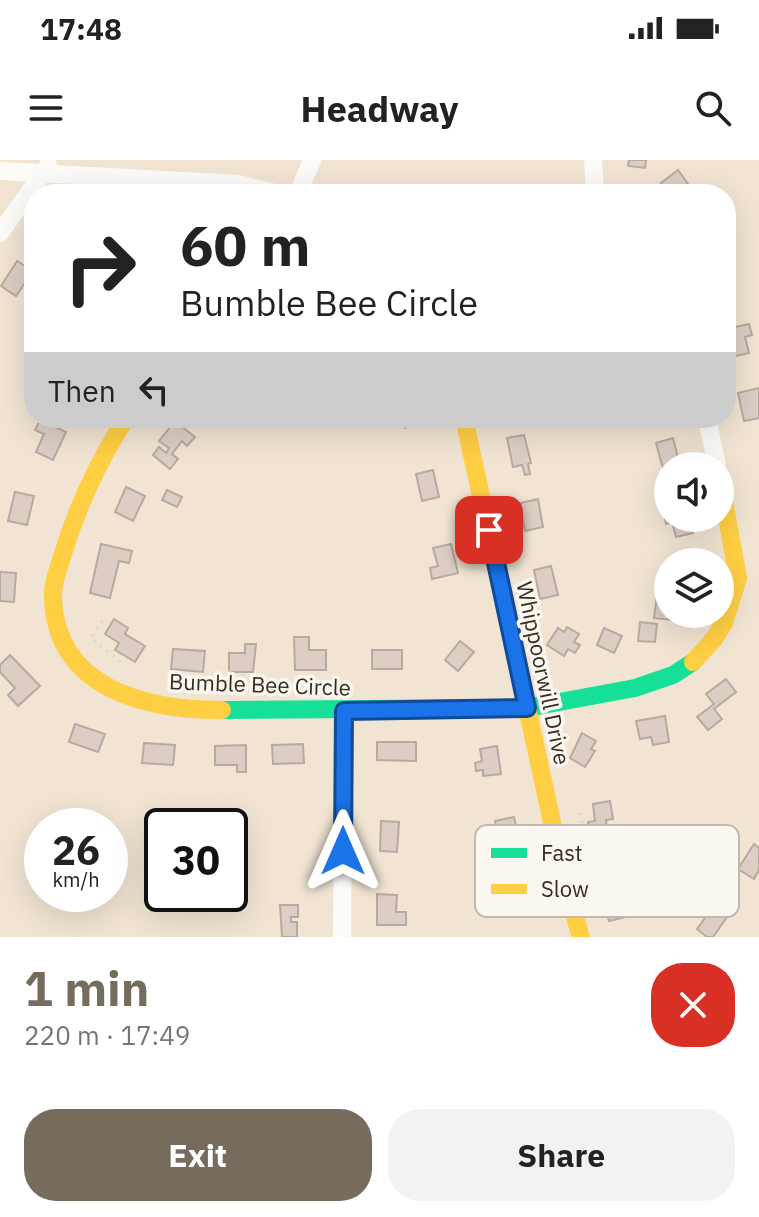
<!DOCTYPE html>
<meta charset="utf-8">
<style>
:root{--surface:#fff;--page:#f2f2f2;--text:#222;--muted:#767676;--accent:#766c5e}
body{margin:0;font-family:"IBM Plex Sans",sans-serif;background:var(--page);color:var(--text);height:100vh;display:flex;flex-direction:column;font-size:30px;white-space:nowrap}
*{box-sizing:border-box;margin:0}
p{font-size:26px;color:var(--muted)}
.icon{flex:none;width:44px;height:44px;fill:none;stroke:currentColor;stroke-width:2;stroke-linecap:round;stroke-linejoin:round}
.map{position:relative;height:777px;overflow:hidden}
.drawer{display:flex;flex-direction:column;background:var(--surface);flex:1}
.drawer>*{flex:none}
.hud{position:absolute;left:24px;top:24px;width:712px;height:244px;border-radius:32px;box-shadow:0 8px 32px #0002;background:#fff;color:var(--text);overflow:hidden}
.fabs{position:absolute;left:654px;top:292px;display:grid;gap:16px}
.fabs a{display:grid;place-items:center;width:80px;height:80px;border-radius:50%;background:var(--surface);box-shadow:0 8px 32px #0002;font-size:40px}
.speed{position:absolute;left:24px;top:648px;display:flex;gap:16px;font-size:40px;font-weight:700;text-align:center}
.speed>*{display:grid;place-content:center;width:104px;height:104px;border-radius:50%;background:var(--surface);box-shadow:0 8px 32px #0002;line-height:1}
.speed small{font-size:20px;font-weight:400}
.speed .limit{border:4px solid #111;border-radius:12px;background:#fff;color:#111}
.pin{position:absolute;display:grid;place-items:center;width:68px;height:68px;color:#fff;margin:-34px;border-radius:16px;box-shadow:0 4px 12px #0006}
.me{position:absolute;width:88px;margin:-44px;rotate:0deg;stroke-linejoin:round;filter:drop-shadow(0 0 6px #0008)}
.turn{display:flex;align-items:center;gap:28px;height:168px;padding:0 24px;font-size:36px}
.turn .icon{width:104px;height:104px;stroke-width:2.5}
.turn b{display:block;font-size:56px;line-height:68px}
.then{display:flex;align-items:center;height:76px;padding:0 24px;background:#0003;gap:16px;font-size:30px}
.round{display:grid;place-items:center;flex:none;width:84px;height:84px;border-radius:32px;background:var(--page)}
.headline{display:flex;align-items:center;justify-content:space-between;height:136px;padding:0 24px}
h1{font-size:48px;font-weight:700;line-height:60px;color:var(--accent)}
.action{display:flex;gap:16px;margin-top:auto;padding:16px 24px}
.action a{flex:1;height:92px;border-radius:32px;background:var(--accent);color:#fff;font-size:32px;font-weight:700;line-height:92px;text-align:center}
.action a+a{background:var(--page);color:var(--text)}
.status{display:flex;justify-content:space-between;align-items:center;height:56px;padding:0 40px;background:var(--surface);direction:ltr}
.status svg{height:22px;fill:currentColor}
header{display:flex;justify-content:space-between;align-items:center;height:104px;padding:0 24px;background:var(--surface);font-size:36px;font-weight:700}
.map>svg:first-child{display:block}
.building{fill:#dccec5;stroke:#b7aaa1;stroke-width:2}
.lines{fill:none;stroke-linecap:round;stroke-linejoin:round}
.path{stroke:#dad6d1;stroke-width:3;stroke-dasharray:2 6;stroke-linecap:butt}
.street{stroke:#fdfbf8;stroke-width:18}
.fast{stroke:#16e098;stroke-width:18}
.slow{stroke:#ffcf43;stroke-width:18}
.route-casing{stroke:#114b97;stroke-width:20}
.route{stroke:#1a73e8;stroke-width:14}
.labels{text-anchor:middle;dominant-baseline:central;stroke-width:7;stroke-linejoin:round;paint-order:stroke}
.street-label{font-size:22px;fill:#342b1f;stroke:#fbf6f0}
.key{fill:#fbf6f0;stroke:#bfb9b1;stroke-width:2}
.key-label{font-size:22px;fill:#342b1f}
</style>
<div class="status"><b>17:48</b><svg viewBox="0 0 49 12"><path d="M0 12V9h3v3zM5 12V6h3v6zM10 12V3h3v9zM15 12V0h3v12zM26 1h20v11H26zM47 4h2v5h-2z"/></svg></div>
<header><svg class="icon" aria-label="menu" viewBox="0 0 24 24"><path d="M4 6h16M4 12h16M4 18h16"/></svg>Headway<svg class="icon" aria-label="search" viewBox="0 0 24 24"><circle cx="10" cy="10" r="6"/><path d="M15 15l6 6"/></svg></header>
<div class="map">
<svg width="759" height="777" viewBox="0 0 759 777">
<rect width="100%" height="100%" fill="#f1e4d3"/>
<g class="building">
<polygon points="629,0 646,0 645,8 628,6"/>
<polygon points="678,10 688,24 675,34 669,34 661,23"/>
<polygon points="548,25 553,34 533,34 532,33"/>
<polygon points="17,101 33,111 16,136 1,126"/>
<polygon points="749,164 752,175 745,177 749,193 731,197 726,169"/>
<polygon points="759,228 759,258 744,261 738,233"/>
<polygon points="401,258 421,258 422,261 405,268"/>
<polygon points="40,260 66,272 53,300 36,292 44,274 35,270"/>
<polygon points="175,261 195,277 187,286 182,281 172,294 178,299 170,309 153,295 159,287 166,293 169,288 159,281"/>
<polygon points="524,275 531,303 528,304 530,314 525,315 522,305 513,307 507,278"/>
<polygon points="673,278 680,306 668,306 668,311 664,312 656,283"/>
<polygon points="433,310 439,337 422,341 416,314"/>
<polygon points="126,327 145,336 133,361 115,352"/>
<polygon points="167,330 182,337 177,347 162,340"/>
<polygon points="15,332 34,336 27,365 8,361"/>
<polygon points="538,339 543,367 525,371 520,343"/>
<polygon points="668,352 668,358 689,358 693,373 676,377 672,362 666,364 664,353"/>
<polygon points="101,384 132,391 129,403 119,401 110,438 90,433"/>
<polygon points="451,384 458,413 432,419 430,408 438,406 433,388"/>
<polygon points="551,406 558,435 540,439 534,410"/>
<polygon points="0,412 16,413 14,442 0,441"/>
<polygon points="657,435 668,436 668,454 672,454 671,460 654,458"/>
<polygon points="114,459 128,468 125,474 145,486 135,502 115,490 119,483 105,474"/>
<polygon points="640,462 657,464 655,482 638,481"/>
<polygon points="567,467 579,474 574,482 580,485 575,493 568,489 564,496 547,485 558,468 564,472"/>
<polygon points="604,468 622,476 614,493 597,485"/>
<polygon points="294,477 309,477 309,490 326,490 326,510 295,510"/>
<polygon points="460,481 474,492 458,511 445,500"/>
<polygon points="245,484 256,484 253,512 229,512 229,493 245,493"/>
<polygon points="173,489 205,491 203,512 171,509"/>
<rect x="372" y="490" width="30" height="19"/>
<polygon points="10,495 40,526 18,546 8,535 15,528 0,512 0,505"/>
<polygon points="726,519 736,532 714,549 722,559 708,570 697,557 714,544 706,534"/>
<polygon points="665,556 669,582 653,585 651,577 640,579 636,561"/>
<polygon points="75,564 105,574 98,592 69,582"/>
<polygon points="582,573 596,581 591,589 595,591 585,607 570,598"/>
<polygon points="377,582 416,582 416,601 377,600"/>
<polygon points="144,583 175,585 173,605 142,603"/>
<polygon points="303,584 304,603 273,604 272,585"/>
<polygon points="246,585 246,612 237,612 237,605 215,605 215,586"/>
<polygon points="497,586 501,614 483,616 483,610 476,611 475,603 482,601 480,589"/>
<polygon points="610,641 613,659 606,660 607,672 617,671 618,681 609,683 610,688 592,691 588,662 595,661 593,644"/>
<polygon points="514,657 518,676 509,678 511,689 490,694 488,683 499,681 495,661"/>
<polygon points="381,661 399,662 397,692 380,691"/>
<polygon points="754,684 759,688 759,710 754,719 738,709"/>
<polygon points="619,728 623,742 634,739 638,754 609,761 601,733"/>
<polygon points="377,734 397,735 396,752 406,752 406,765 377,765"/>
<polygon points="280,745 298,745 298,757 291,757 291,762 297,762 297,777 282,777"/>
<polygon points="713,747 727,757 713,777 707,777 697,769"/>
</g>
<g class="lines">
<g class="path">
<polyline points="102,461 91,478 121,502"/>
<polyline points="242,514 243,530"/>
<polyline points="581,653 583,677 588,680"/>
</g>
<g class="street">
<polyline points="593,0 595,34"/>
<polyline points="0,11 238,24 279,34"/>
<polyline points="298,34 312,0"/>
<polyline points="0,73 48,6"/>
<polyline points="707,258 717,306"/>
<polyline points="342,777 344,551"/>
</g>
<polyline class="fast" points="222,550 527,548 635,528 673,515 693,502"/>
<g class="slow">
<path d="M 126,258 C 98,302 77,346 62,397 C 58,410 52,424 53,439 C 57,530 148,550 222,550"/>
<polyline points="464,258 567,731 581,777"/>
<polyline points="693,502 714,479 724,463 738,418 720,319"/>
</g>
</g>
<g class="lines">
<g class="route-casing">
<polyline id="route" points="343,691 344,551 527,548 489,370"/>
</g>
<use href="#route" class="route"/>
</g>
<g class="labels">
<g class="street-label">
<text transform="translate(544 513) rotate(78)">Whippoorwill Drive</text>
<text transform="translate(260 524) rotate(2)">Bumble Bee Circle</text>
</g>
</g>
<rect x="475" y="665" width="264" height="92" rx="12" class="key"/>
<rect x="491" y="688" width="36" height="10" fill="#16e098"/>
<rect x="491" y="724" width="36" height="10" fill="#ffcf43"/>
<g class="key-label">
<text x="541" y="701">Fast</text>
<text x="541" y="737">Slow</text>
</g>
</svg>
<div class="fabs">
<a><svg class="icon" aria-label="sound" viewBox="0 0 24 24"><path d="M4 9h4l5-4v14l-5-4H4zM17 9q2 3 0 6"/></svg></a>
<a><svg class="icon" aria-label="layers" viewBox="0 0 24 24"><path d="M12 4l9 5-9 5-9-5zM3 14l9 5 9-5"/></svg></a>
</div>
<div class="speed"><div>26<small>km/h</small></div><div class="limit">30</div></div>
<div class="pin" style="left:489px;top:370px;background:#d93025"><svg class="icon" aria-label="arrive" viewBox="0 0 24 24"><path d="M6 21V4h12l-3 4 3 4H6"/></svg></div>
<svg class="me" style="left:343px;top:691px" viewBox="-20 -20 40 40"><path d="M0-17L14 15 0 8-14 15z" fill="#1a73e8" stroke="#fff" stroke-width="4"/></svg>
<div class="hud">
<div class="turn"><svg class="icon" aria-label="right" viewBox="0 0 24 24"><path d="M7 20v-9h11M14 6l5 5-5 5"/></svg><div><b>60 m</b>Bumble Bee Circle</div></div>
<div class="then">Then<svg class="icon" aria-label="left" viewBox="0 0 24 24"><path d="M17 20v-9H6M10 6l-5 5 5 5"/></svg></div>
</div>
</div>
<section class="drawer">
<div class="headline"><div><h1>1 min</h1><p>220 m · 17:49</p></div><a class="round" style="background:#d93025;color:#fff"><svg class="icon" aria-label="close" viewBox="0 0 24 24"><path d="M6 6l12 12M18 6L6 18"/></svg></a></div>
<div class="action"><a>Exit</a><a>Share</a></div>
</section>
